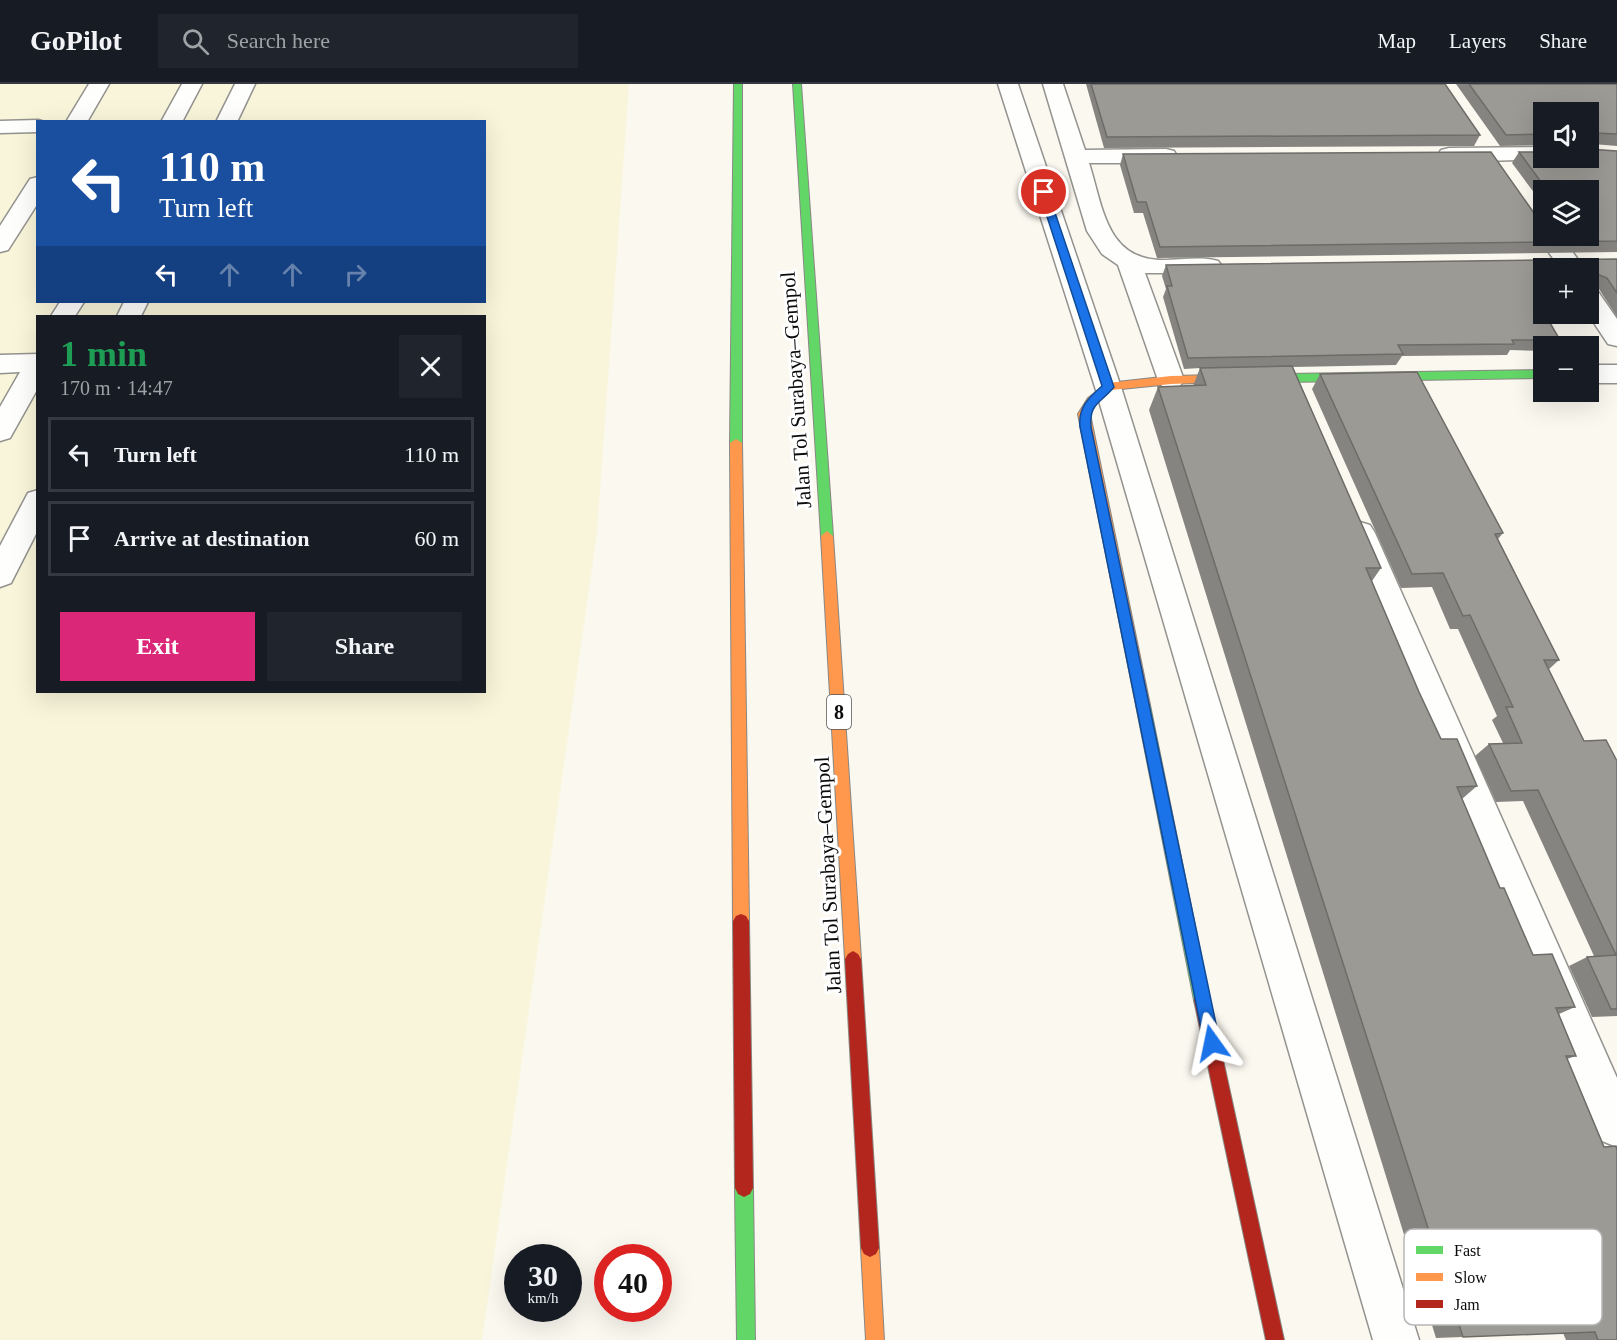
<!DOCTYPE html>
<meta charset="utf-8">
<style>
:root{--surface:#171b24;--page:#20242c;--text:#f1f3f6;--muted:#9ea1a6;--line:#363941;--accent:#db2777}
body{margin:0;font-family:"Times New Roman",serif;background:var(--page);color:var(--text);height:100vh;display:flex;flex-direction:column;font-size:22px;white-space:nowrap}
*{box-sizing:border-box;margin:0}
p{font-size:20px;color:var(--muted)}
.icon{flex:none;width:33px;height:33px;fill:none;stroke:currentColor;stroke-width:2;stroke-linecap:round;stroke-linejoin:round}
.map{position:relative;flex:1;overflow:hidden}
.drawer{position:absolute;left:36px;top:231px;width:450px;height:378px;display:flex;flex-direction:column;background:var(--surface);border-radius:0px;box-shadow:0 6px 24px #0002}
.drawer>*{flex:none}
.guide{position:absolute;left:36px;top:36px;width:450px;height:183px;border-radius:0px;box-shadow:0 6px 24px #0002;background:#1a4fa0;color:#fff;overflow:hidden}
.controls{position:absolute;left:1533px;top:18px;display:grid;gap:12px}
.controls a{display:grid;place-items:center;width:66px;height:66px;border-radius:0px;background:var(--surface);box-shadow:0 6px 24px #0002;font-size:30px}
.speed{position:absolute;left:504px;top:1160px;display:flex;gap:12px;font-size:30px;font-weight:700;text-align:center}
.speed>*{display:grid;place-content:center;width:78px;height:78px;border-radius:50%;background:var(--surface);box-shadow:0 6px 24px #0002;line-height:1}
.speed small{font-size:15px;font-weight:400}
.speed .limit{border:9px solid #d22;background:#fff;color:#111}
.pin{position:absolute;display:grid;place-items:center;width:51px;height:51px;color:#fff;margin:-26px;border:3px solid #fff;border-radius:50%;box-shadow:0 2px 6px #0007}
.me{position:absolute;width:66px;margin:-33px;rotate:348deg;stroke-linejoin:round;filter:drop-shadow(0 0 4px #0008)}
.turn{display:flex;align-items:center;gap:21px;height:126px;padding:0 24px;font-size:27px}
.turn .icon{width:78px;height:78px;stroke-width:2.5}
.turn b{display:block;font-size:42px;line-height:51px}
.lanes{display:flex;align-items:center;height:57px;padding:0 24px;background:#0003;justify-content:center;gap:30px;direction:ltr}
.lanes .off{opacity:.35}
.round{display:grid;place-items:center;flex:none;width:63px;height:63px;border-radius:0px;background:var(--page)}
.summary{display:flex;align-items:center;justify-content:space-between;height:102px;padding:0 24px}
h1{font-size:36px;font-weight:700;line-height:45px;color:#1e9e55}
.cta{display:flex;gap:12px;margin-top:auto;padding:12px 24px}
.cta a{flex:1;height:69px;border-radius:0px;background:var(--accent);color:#fff;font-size:24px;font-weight:700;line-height:69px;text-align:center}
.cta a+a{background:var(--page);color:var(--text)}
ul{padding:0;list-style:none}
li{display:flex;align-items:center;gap:18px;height:75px;margin:0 12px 9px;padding:0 12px;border:3px solid var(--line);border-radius:0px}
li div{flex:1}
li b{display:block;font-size:22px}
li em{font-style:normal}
header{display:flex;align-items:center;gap:36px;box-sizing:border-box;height:84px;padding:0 30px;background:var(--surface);border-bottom:2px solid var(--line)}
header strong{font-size:28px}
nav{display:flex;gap:33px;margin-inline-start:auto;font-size:21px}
.search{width:420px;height:54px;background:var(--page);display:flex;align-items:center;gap:15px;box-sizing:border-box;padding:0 21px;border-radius:0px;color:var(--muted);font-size:22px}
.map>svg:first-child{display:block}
.farmland{fill:#f8f5da;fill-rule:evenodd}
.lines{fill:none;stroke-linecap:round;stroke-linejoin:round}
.street-casing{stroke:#93928e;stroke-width:3}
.fast-casing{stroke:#898884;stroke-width:2}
.slow-casing{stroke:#898884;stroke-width:2}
.jam-casing{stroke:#898884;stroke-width:2}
.street{fill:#fefefd;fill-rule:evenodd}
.fast{fill:#63d668;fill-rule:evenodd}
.slow{fill:#ff974d;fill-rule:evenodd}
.jam{fill:#b3261e;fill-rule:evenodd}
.wall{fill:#868480;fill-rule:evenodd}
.building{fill:#9c9a95;stroke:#6d6c68;stroke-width:1.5}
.route{fill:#1a73e8;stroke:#114b97;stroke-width:1.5}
.labels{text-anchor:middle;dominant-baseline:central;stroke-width:6;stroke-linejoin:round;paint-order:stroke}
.shield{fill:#fff;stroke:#545454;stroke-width:1.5}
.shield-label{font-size:20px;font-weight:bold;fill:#0b0b0b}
.street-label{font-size:21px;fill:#0b0b0b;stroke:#fff}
.key{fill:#fff;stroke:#b6b6b6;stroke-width:1.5}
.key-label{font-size:16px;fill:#0b0b0b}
</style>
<header>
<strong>GoPilot</strong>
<div class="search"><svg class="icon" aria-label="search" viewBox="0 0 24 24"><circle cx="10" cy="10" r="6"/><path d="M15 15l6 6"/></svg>Search here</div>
<nav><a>Map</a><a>Layers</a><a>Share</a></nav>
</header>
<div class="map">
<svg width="1617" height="1256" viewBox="0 0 1617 1256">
<rect width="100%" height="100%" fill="#faf8ef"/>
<path class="farmland" d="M 0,0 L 629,0 L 597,449 L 482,1256 L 0,1256 ZM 38,38 L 484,38 L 484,218 L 38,218 ZM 38,232 L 484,232 L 484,608 L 38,608 Z"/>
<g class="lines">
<g class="street-casing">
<g id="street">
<polygon points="89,0 109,0 87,38 66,38"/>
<polygon points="182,0 202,0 182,38 161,38"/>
<polygon points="235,0 255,0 237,38 216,38"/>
<polygon points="998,0 1018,0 1121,303 1419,1256 1373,1256 1095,303"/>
<path d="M 1043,0 L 1063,0 L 1085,66 L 1166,65 L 1174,67 L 1177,72 L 1174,77 L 1166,79 L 1089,79 C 1103,123 1106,176 1163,176 C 1181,176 1201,172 1218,177 L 1222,182 L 1218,187 L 1210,189 L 1145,189 L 1184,296 L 1180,302 L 1171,305 L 1162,302 L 1158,296 L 1118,181 L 1102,170 L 1087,147 Z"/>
<polygon points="38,36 45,38 38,38 38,48 0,49 0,37"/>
<polygon points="1544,63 1544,74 1552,75 1449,78 1441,76 1438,71 1441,66 1449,64"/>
<polygon points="38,93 38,119 8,166 0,168 0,142 30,95"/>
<polygon points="1544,146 1544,152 1561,152 1584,184 1560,184 1537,152"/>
<polygon points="1588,203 1597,206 1617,235 1617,262 1608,260 1588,230"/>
<polygon points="60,218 84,218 75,232 51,232"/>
<polygon points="124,218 148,218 141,232 117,232"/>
<polygon points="38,270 38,304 10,354 0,357 0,323 20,288 0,289 0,271"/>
<rect x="1588" y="281" width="29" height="18"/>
<polygon points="38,406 38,446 11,499 0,503 0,462 28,409"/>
<polygon points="1360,438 1370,441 1375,449 1617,994 1617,1063 1602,1057 1345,449 1350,441"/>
</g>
</g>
<g class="fast-casing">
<g id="fast">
<polygon points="734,0 742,0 742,359 736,363 730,359"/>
<polygon points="793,0 801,0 833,452 827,457 821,452"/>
<polygon points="1544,286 1544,294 1218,299 1213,295 1218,291"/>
<polygon points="1143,615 1148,617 1150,621 1210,916 1208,922 1202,924 1196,922 1194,916 1136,621 1138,617"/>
<polygon points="744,1095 750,1098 753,1104 755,1256 737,1256 735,1104 738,1098"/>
</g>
</g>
<g class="slow-casing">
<g id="slow">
<polygon points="1218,291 1222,292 1222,298 1171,300 1111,306 1096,320 1090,330 1150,621 1148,625 1138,625 1136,621 1078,330 1088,314 1108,299 1171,292"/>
<polygon points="736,355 742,359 749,837 746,842 741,844 736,842 733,837 730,359"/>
<polygon points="827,447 833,452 861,875 858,880 853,883 848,880 845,875 821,452"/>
<polygon points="870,1155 876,1158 879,1164 884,1256 866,1256 861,1164 864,1158"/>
</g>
</g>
<g class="jam-casing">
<g id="jam">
<polygon points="741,830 746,832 749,837 753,1104 750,1110 744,1113 738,1110 735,1104 733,837 736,832"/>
<polygon points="853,867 858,870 861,875 879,1164 876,1170 870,1173 864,1170 861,1164 845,875 848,870"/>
<polygon points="1202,908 1208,910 1210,916 1284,1256 1266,1256 1194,916 1196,910"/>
</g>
</g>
<use href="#street" class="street"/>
<use href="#fast" class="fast"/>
<use href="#slow" class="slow"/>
<use href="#jam" class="jam"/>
</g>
<g class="wall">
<polygon points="1086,0 1445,0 1480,51 1474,62 1104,64"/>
<polygon points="1456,0 1617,0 1617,62 1593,60 1590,65 1617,67 1617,168 1157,174 1143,129 1134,129 1120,81 1123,70 1544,152 1588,106 1544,106 1544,122 1512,79 1519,68 1588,74 1588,28 1544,28 1544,61 1500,62"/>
<path d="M 1617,175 L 1617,233 L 1599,205 L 1594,203 L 1594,219 L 1598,226 L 1590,237 L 1549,238 L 1560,256 L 1555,262 L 1544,262 L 1544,267 L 1510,266 L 1507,271 L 1402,272 L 1396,281 L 1293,283 L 1381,484 L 1372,497 L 1419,608 L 1441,655 L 1477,702 L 1462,715 L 1500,804 L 1533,871 L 1575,923 L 1559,930 L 1576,972 L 1567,975 L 1617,1256 L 1566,1256 L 1563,1249 L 1436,1254 L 1149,326 L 1158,303 L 1193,302 L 1200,284 L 1184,285 L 1163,213 L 1166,205 L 1162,192 L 1166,181 ZM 1544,184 L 1588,184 L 1588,230 L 1544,230 Z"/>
<polygon points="1320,290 1503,449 1498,455 1559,576 1548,586 1584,657 1617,677 1617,932 1592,933 1569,882 1587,873 1594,872 1523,717 1496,718 1475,672 1489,660 1503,659 1492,636 1497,632 1458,545 1450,545 1432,503 1401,504 1312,305"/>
</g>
<g class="building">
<polygon points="1091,0 1445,0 1480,51 1107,53"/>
<polygon points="1469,0 1617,0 1617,50 1595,49 1593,61 1588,61 1588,28 1544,28 1544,50 1506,51"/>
<polygon points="1588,65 1617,67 1617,157 1160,163 1146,118 1137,118 1123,70 1491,68 1541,139 1544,140 1544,152 1588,152 1588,106 1547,106 1519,68 1544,68 1544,74 1588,74"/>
<polygon points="1617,175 1617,209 1607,194 1597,190 1594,192 1594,219 1598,226 1588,226 1588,184 1544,184 1544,227 1543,227 1560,256 1512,256 1514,260 1398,261 1403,270 1188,274 1167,202 1172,202 1166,181"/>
<polygon points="1292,282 1381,484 1366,484 1419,608 1441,655 1457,655 1477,702 1457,703 1500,804 1504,804 1533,871 1552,870 1575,923 1556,924 1576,972 1566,972 1604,1063 1616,1062 1617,1066 1617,1256 1598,1256 1595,1248 1463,1253 1158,303 1206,301 1200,284"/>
<polygon points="1417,288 1503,449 1495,450 1559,576 1544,576 1584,657 1606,656 1617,677 1617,925 1611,925 1587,873 1616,871 1538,706 1511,707 1489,660 1522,659 1506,623 1513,623 1470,531 1463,532 1443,489 1412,490 1320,290"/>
</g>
<path class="route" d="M 1044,106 L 1048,108 L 1114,303 C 1100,320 1089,319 1091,343 L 1220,959 L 1218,965 L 1212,967 L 1206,965 L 1204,959 L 1080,343 C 1078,324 1088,314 1102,302 L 1039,108 Z"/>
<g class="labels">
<rect class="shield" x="827" y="611" width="24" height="34" rx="4.5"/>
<g class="shield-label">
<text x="839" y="628">8</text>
</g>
<g class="street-label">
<text transform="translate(796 306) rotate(-94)">Jalan Tol Surabaya–Gempol</text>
<text transform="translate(828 791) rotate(-93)">Jalan Tol Surabaya–Gempol</text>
</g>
</g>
<rect x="1404" y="1145" width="198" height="96" rx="9" class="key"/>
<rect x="1416" y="1162" width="27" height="8" fill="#63d668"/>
<rect x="1416" y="1189" width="27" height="8" fill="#ff974d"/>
<rect x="1416" y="1216" width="27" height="8" fill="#b3261e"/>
<g class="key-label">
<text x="1454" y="1172">Fast</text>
<text x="1454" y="1199">Slow</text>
<text x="1454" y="1226">Jam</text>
</g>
</svg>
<div class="controls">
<a><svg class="icon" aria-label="sound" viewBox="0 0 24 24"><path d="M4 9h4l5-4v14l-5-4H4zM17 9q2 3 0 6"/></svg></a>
<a><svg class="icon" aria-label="layers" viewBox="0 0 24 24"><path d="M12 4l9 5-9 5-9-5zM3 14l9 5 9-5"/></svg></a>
<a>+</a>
<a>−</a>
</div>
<div class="speed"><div>30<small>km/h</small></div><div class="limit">40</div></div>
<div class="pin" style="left:1044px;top:108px;background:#d93025"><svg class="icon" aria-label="arrive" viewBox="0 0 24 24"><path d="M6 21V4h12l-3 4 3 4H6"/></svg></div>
<svg class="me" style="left:1212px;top:959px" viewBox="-20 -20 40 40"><path d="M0-17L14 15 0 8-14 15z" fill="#1a73e8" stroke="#fff" stroke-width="4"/></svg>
<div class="guide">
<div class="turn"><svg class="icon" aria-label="left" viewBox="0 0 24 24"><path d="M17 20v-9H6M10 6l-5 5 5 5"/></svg><div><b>110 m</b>Turn left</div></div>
<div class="lanes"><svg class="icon" aria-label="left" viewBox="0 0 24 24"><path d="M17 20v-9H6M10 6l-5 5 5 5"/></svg><svg class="icon off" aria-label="ahead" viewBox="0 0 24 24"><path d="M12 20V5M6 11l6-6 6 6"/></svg><svg class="icon off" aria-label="ahead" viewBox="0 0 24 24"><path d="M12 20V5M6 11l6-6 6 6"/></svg><svg class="icon off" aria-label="right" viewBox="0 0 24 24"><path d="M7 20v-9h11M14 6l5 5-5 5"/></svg></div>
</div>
<section class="drawer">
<div class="summary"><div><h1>1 min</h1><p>170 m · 14:47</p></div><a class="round"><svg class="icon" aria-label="close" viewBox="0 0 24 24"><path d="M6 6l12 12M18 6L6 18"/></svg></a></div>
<ul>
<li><svg class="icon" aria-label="left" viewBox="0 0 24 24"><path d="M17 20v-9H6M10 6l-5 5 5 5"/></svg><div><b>Turn left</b></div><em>110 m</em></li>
<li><svg class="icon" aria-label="arrive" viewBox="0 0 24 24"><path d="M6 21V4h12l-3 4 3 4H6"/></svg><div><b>Arrive at destination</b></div><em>60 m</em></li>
</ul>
<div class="cta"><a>Exit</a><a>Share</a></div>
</section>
</div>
